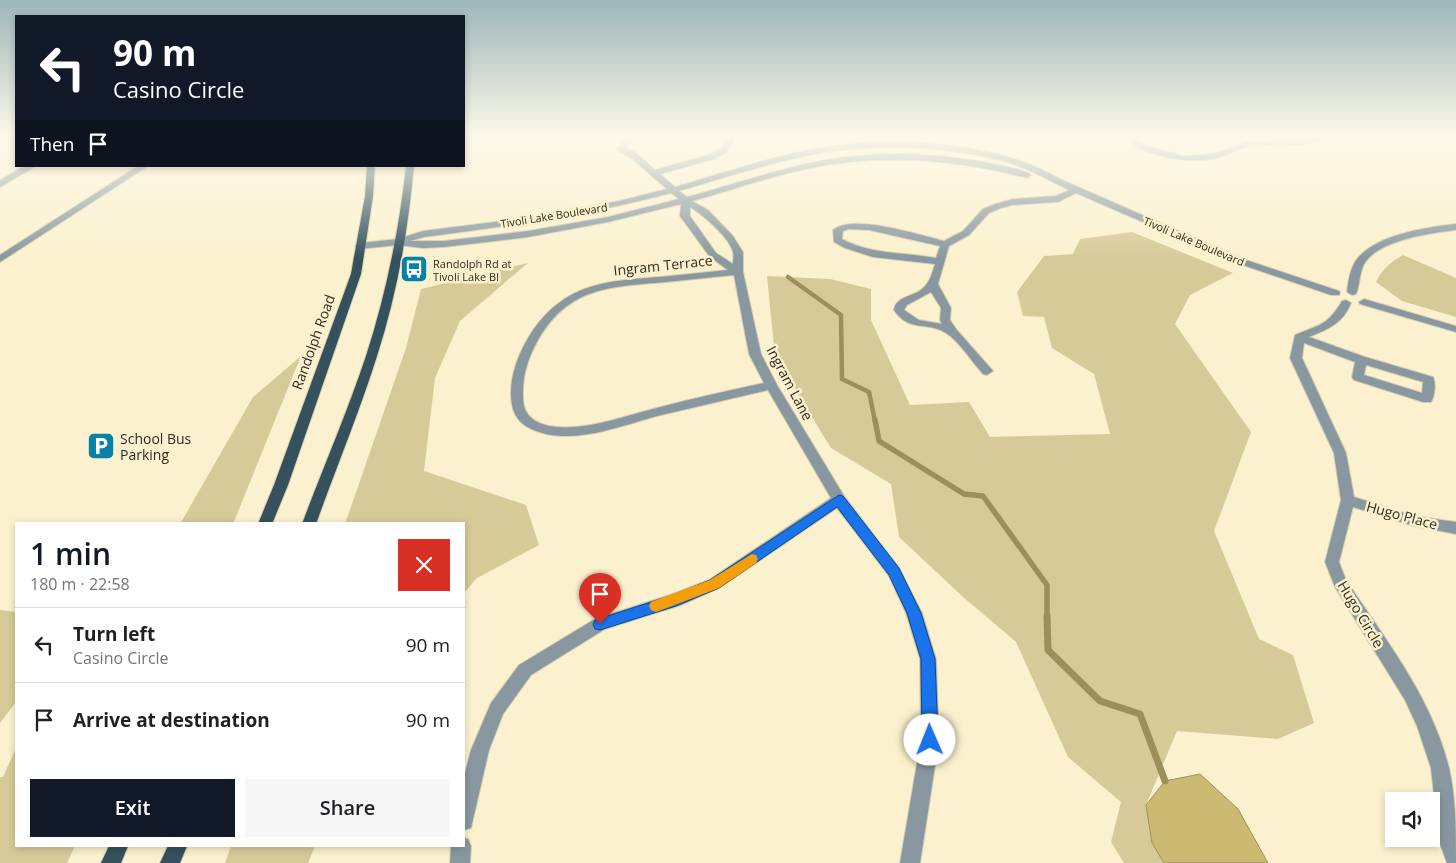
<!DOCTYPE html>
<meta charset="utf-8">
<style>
:root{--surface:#fff;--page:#f6f6f6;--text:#202124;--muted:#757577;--line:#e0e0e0;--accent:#111827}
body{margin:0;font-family:"Open Sans",sans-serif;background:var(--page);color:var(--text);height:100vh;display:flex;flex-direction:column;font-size:19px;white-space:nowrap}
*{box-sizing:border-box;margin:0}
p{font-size:16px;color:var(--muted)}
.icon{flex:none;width:28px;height:28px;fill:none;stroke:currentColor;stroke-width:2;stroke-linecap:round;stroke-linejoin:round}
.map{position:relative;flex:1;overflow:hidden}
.sheet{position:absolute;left:15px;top:522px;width:450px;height:325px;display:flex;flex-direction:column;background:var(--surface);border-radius:0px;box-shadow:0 2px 8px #0003}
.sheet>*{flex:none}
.banner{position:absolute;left:15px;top:15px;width:450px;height:152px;border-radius:0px;box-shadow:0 2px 8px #0003;background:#111827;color:#fff;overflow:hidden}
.controls{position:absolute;left:1385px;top:792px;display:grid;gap:10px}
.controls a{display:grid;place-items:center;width:55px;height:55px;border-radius:0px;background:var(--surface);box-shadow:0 2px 8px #0003;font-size:25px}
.pin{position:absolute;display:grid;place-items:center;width:42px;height:42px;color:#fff;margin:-51px -21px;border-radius:50% 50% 50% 0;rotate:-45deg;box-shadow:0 0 5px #0007}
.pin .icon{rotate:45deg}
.me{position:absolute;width:55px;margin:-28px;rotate:359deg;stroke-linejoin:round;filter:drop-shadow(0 0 4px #0008)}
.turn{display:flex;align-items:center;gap:18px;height:105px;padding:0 15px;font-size:22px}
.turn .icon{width:65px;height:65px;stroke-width:2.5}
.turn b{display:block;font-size:35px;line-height:42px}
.then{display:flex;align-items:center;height:48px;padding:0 15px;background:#0003;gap:10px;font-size:19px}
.round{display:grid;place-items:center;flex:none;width:52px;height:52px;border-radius:0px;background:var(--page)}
.summary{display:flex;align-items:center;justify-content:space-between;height:85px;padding:0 15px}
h1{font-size:30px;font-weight:600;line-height:38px;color:var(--accent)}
.cta{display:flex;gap:10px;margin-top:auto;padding:10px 15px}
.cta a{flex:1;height:58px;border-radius:0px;background:var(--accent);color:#fff;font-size:20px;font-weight:600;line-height:58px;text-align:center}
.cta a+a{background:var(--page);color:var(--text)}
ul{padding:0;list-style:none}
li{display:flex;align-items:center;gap:15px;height:75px;padding:0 15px;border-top:1px solid var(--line)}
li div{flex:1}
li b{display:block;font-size:19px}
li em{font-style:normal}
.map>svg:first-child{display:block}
.green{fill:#d7ca99}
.water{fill:#ccba73;stroke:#9d8f5a}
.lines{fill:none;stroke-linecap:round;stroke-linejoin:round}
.stream-far2{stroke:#9d8f5a;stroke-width:4.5}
.stream-far1{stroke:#9d8f5a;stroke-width:5.5}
.stream{stroke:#9d8f5a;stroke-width:7}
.minor-casing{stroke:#d6ceae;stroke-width:2}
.major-casing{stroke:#d6ceae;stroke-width:2}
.minor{fill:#8998a0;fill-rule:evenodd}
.major{fill:#34515d;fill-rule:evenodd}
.route{fill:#1a73e8;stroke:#114b97}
.slow{fill:#f59e0b}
.labels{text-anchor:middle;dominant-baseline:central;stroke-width:5;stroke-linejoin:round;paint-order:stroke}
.far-street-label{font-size:11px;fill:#2f2c1e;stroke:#fbf1ce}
.far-poi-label{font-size:11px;fill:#2f2c1e;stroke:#fbf1ce;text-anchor:start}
.street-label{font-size:14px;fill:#2f2c1e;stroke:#fbf1ce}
.poi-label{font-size:14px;fill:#2f2c1e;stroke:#fbf1ce;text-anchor:start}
</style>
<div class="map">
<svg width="1456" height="863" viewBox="0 0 1456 863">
<rect width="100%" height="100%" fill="#fbf1ce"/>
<g class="green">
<polygon points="1132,232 1233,273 1190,295 1175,324 1251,432 1214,531 1259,639 1293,655 1314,723 1278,739 1177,731 1146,805 1152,843 1164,863 1124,863 1111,842 1121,802 1068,757 1016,642 962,596 899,537 891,484 831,448 775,357 767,276 830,279 871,289 871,320 910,405 969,402 990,437 1110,434 1094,374 1052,348 1044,317 1023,316 1017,292 1044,256 1073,254 1080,239"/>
<path d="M 1403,255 L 1456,278 L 1456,317 L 1402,301 L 1376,282 C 1382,269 1391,262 1403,255 Z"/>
<polygon points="528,263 460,321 435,378 424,471 526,505 539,545 477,578 464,593 464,524 345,524 406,348 421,289"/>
<polygon points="301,356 233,524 180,524 253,397"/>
<polygon points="0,610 16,612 16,702 0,723"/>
<polygon points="16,748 16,846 75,846 67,863 0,863 0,777 3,777"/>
<polygon points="231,846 315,846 308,863 225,863"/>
</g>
<polygon class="water" points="1200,774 1238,809 1268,863 1164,863 1152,843 1146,805 1165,781"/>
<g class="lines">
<polyline class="stream-far2" points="788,277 841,315 842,379 869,392 875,421"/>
<polyline class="stream-far1" points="875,420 879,441 964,494 983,496 1047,585 1047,617"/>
<polyline class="stream" points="1047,616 1048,650 1100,701 1140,714 1165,781"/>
<g class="minor-casing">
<g id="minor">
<path d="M 627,137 L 635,137 L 626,148 L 636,153 L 655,170 L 708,155 L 721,148 L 728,137 L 736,137 L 727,152 L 714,159 L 660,174 L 675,187 C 724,173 775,155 826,147 C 899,136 995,141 1060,179 L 1243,259 L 1339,291 L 1340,293 L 1339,295 L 1331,295 L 1237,263 L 1076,193 L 1058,202 L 1013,205 L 1001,208 L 989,213 L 969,235 L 949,246 L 938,284 L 951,308 L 950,320 L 956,329 L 993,371 L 987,375 L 983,374 C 972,362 959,341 946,333 C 928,321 909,333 894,310 C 896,296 913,297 922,289 C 930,283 932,273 935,264 L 873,257 L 845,248 L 834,242 L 833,230 C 852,213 920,235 944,241 L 963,231 L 983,209 L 995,204 L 1013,199 L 1056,196 L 1069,190 C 1046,179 1025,166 1000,160 C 944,146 883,144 826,152 C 777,160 728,177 679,191 L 687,197 C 725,187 763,174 801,165 C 860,151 924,151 984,162 C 996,165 1022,168 1031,175 L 1027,178 C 954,159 880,153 806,169 C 768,177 730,191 692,201 L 708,210 L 733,236 L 743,252 L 743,272 L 761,354 L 777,385 L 844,496 L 899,568 L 922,613 L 936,659 L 939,740 L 920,863 L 900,863 L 921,740 L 920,659 L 906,613 L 889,576 L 837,508 L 719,588 L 681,605 L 605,629 L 531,675 L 503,714 L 489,750 L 471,828 L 464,830 L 464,777 L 471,750 L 491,703 L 519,665 L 595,619 L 673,594 L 709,580 L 831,498 L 768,390 C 731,399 694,407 657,416 C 624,425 581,442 546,434 C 523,428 511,419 511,393 C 511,374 518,356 527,340 C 560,284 603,281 660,277 C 683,275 706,272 728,270 L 710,257 L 680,216 L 681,204 L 608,222 L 528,237 L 444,247 L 423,248 L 398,245 L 360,249 L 355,246 L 360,243 L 398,239 L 423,231 L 525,218 L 619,201 L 667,189 L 630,157 L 618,151 L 617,149 ZM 671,193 L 679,199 L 608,217 L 528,231 L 444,241 L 410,241 L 424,237 C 508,226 590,215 671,193 ZM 690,207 C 703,215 729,237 733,252 C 734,256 733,261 733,264 L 716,253 L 690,216 ZM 849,229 L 869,230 L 940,246 L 936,258 C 904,252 871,255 842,239 L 843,231 ZM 734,275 L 749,354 L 764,383 C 727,391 690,399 653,409 C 621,417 583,432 549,426 C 528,421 522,411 523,391 C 523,373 529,356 538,340 C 569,286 611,287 666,282 C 688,280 711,277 734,275 ZM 931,292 L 941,308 L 940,320 L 942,324 L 919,320 L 904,310 L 907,305 Z"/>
<path d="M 1124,137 L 1134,137 L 1146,145 L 1182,156 L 1213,154 L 1248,142 L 1323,137 C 1304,150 1273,144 1251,146 C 1239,148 1227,156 1215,158 C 1188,164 1145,157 1124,137 Z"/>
<polygon points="25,166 36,166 0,187 0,180"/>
<polygon points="138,166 148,166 0,262 0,255"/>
<path d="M 1456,224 L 1456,230 C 1430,233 1378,240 1364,264 C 1359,274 1360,285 1356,294 L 1352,295 L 1347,292 C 1348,282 1350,270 1355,262 C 1372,235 1427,227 1456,224 Z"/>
<polygon points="1364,299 1456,326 1456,332 1360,304 1359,302"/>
<path d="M 1346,300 L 1351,303 C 1343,323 1329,329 1309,337 L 1365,357 L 1433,377 C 1436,383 1435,396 1431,402 L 1423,402 L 1354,380 L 1352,377 L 1355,362 L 1304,343 L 1302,358 L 1346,453 L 1354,497 L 1414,516 L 1456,522 L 1456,534 L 1414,526 L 1353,507 L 1339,562 L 1346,580 C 1385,639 1432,698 1449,768 C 1456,798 1456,832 1456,863 L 1447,863 L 1439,841 L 1431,768 L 1417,726 L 1405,700 L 1335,587 L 1325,562 L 1341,500 L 1334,453 L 1290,358 L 1295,335 C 1321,324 1327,326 1342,301 ZM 1366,365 L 1423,382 L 1422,393 L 1364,375 Z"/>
<polygon points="464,838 468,839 471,846 470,863 450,863 451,846 464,846"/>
</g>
</g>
<g class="major-casing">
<g id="major">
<polygon points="367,166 375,166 373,196 361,274 288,485 272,524 258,524 274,485 351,274 365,196"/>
<path d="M 406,166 L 414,166 C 408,231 397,294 377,356 C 359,413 336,468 316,524 L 302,524 C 323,468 347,413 366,356 C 386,294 399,231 406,166 Z"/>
<polygon points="109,846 128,846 121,863 101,863"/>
<polygon points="168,846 187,846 180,863 160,863"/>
</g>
</g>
<use href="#minor" class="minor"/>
<use href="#major" class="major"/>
</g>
<linearGradient id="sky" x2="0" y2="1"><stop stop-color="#9db6b9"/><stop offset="0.53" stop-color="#fdf9e9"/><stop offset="1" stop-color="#fdf9e9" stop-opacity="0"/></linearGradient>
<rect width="1456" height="258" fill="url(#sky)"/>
<polygon class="route" points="839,495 843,496 899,568 921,613 935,659 938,740 935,745 930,747 924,745 922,740 921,659 907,613 889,575 837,507 719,588 676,606 600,630 595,629 593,624 595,620 673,595 710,580"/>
<polygon class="slow" points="752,554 756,555 758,559 756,563 719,588 656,612 651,610 649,606 651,602 710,580"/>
<defs>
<g id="bus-square" transform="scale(1.4375)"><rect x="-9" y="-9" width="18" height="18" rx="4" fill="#0781a7" stroke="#fbf1ce"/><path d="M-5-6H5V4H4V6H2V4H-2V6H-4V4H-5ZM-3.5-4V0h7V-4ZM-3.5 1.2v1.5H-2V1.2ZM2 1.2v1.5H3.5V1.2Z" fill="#fff"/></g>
<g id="parking-square" transform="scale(1.4375)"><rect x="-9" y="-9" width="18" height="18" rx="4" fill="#0781a7" stroke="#fbf1ce"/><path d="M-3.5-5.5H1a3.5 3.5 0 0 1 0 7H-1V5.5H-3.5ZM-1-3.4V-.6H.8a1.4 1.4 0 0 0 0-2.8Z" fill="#fff"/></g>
</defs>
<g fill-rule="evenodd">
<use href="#bus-square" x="414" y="269"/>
<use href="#parking-square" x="101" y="446"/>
</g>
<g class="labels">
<g class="far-street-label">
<text transform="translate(554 215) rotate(-9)">Tivoli Lake Boulevard</text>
<text transform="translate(1194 241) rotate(23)">Tivoli Lake Boulevard</text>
</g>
<g class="far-poi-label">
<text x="433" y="263">Randolph Rd at<tspan x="433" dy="13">Tivoli Lake Bl</tspan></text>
</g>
<g class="street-label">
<text transform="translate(663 265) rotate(-6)">Ingram Terrace</text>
<text transform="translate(313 342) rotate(-70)">Randolph Road</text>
<text transform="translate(790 383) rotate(62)">Ingram Lane</text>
<text transform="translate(1402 515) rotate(15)">Hugo Place</text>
<text transform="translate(1361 614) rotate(59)">Hugo Circle</text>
</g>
<g class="poi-label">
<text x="120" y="438">School Bus<tspan x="120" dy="16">Parking</tspan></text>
</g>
</g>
</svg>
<div class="controls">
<a><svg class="icon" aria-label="sound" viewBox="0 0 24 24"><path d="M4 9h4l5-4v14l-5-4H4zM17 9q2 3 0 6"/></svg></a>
</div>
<div class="pin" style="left:600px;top:624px;background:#d93025"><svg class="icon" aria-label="arrive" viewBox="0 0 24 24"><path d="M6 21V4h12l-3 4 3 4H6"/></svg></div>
<svg class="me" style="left:930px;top:740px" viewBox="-20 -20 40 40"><circle r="19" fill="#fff"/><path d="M0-13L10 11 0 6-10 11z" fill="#1a73e8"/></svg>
<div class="banner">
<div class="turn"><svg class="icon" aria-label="left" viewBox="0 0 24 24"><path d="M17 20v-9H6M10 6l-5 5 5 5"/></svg><div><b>90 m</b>Casino Circle</div></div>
<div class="then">Then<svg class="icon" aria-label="arrive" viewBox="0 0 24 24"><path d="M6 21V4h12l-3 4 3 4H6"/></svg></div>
</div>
<section class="sheet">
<div class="summary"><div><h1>1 min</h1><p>180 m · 22:58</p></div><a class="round" style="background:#d93025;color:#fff"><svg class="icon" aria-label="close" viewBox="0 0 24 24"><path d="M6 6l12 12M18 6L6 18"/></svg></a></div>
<ul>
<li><svg class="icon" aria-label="left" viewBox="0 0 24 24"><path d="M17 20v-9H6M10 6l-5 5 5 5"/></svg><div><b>Turn left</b><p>Casino Circle</p></div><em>90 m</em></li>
<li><svg class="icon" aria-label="arrive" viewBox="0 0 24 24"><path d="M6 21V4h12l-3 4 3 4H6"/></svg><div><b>Arrive at destination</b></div><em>90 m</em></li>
</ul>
<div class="cta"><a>Exit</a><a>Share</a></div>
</section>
</div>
